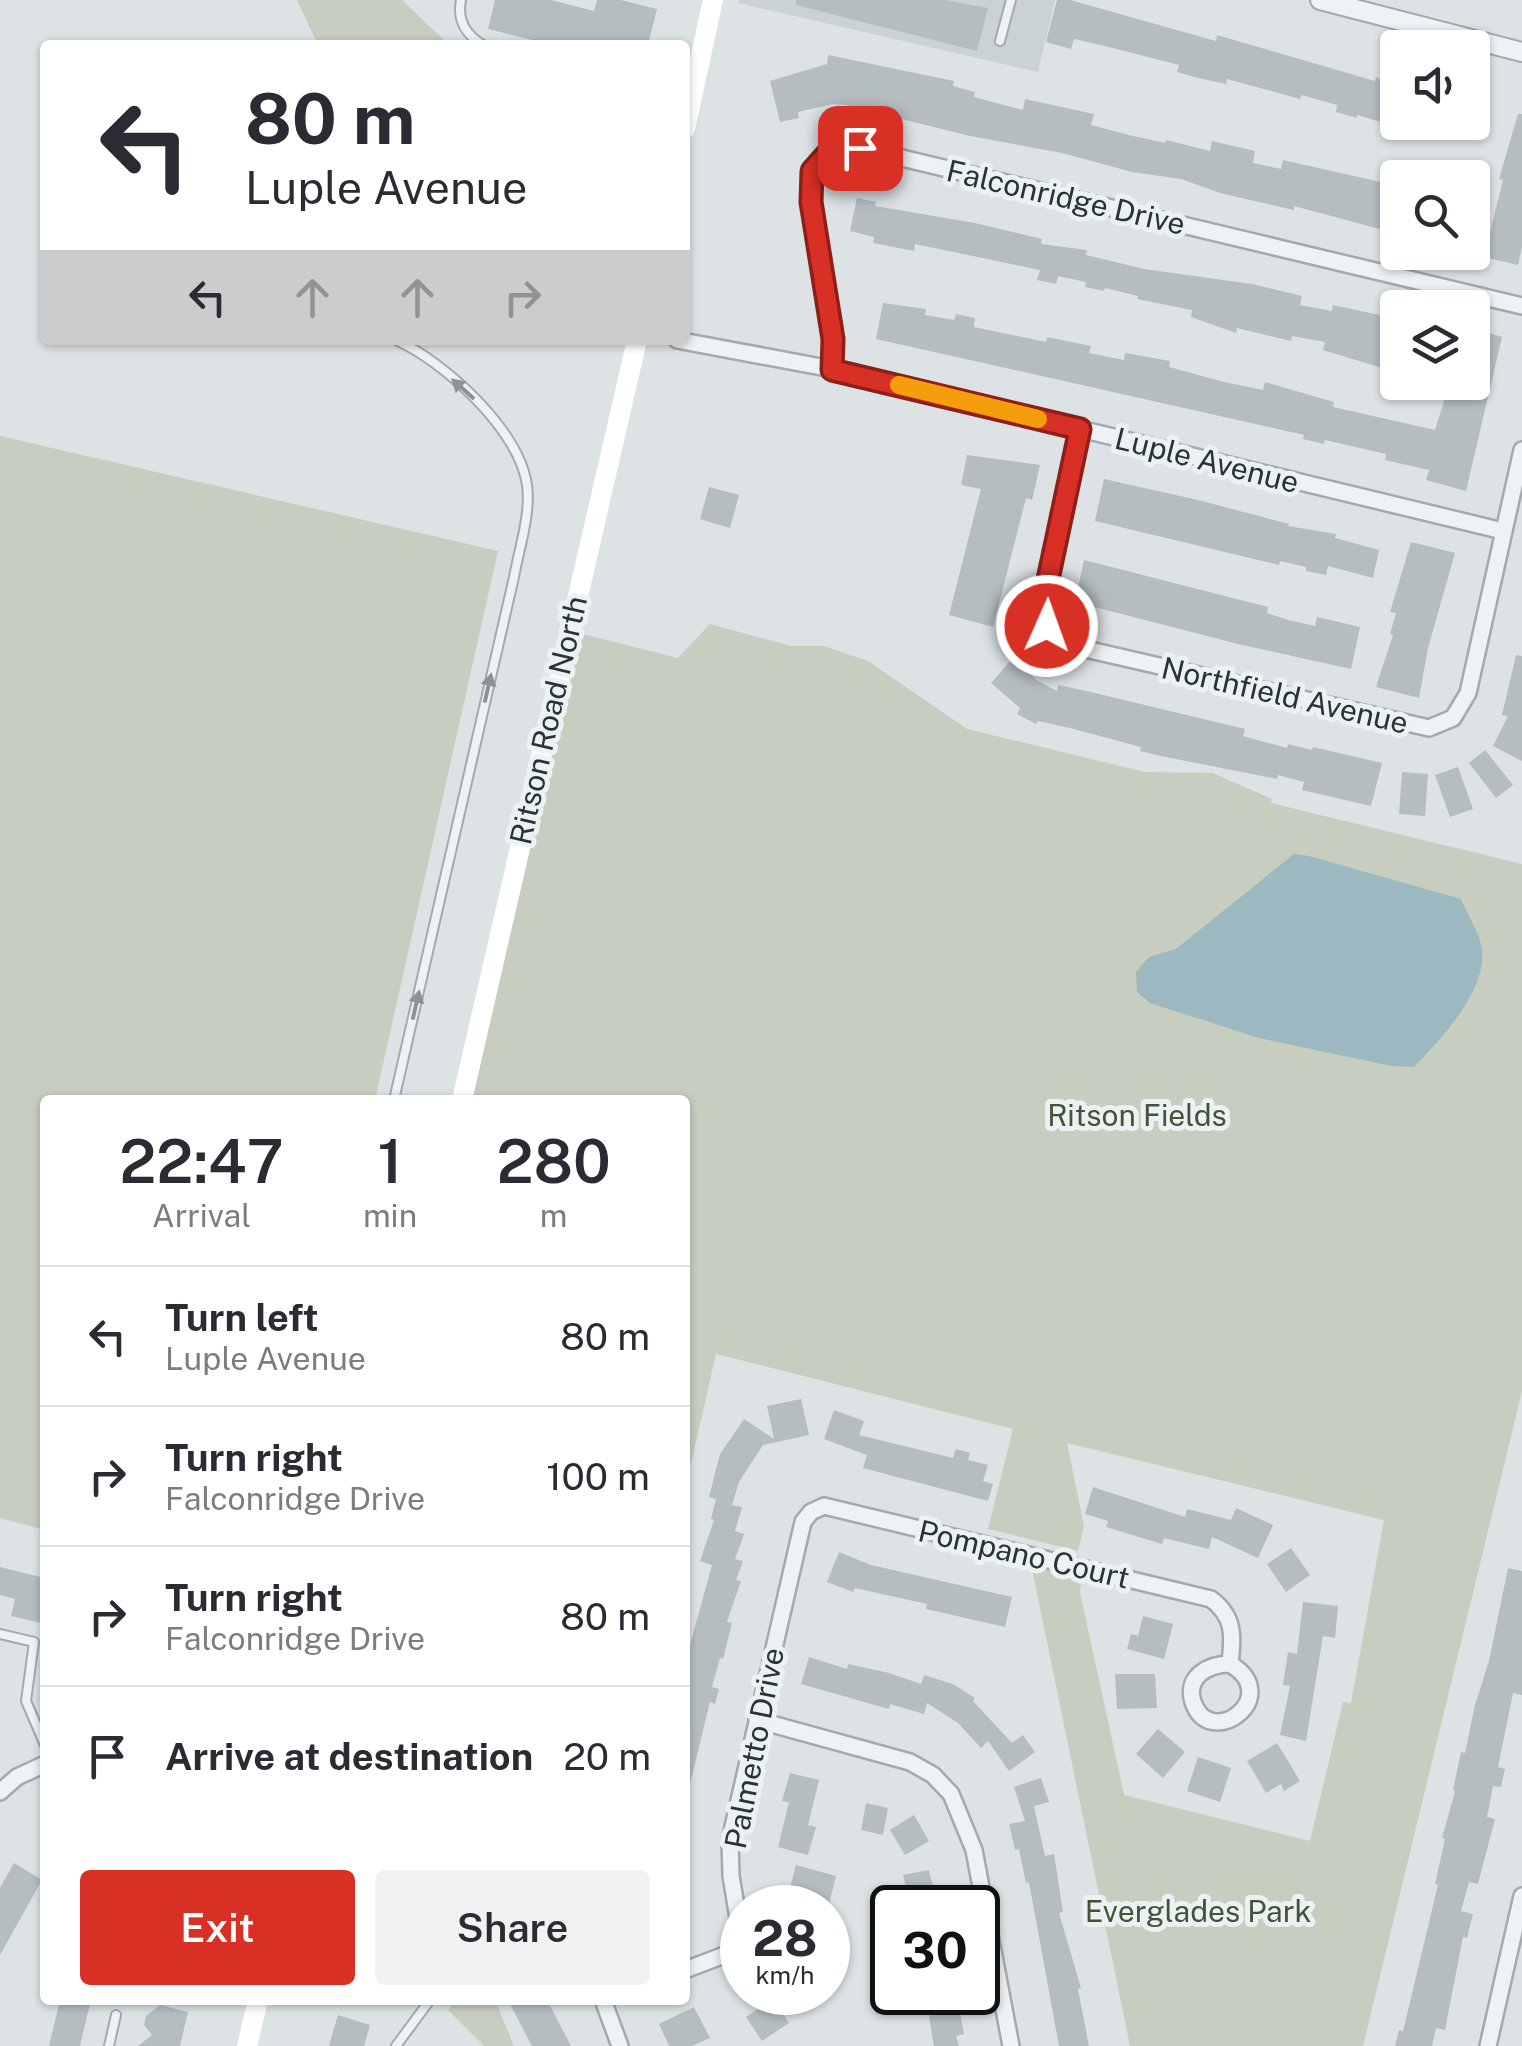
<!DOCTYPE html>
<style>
:root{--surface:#fff;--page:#f2f2f3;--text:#2b2b33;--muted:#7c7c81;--line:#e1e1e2;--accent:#d93025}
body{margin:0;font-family:"Public Sans",sans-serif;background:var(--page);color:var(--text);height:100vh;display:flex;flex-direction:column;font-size:38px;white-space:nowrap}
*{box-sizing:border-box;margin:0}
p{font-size:32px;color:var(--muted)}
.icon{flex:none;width:55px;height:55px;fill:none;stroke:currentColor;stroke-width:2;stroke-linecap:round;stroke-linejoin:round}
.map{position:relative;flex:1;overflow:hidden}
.drawer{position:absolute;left:40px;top:1095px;width:650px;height:910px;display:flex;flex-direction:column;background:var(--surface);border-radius:10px;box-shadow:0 2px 8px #0004}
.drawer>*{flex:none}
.guide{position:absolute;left:40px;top:40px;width:650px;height:305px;border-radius:10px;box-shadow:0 2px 8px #0004;background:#fff;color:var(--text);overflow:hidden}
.buttons{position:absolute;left:1380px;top:30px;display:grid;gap:20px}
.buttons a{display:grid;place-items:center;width:110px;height:110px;border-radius:10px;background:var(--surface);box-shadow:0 2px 8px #0004;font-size:50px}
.speed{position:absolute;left:720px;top:1885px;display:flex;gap:20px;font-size:50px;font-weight:700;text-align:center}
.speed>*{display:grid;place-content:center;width:130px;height:130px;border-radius:50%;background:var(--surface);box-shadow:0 2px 8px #0004;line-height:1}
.speed small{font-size:25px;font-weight:400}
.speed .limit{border:5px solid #111;border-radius:15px;background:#fff;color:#111}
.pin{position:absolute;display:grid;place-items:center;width:85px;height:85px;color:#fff;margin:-42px;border-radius:20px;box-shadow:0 5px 15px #0006}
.me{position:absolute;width:110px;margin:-55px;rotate:2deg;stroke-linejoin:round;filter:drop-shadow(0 0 8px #0008)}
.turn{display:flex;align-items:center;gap:35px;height:210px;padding:0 40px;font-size:45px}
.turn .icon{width:130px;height:130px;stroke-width:2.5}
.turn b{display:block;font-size:70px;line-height:85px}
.lanes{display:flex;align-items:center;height:95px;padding:0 40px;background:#0003;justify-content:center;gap:50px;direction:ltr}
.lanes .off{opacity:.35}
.eta{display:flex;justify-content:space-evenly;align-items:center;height:170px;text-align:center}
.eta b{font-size:60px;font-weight:600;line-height:70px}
.primary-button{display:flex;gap:20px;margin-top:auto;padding:20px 40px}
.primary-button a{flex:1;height:115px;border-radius:10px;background:var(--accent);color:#fff;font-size:40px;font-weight:600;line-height:115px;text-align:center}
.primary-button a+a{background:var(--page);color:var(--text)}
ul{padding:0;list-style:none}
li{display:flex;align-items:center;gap:30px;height:140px;padding:0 40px;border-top:2px solid var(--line)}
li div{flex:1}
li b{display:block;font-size:38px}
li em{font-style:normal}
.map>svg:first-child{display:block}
.built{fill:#cbd2d5}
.green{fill:#c7cebf}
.water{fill:#9cb8c1}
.building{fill:#b5bdc1}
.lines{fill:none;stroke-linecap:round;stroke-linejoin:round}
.service-casing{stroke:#a3aaae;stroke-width:12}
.minor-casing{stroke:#a3aaae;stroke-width:20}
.tertiary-casing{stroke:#a3aaae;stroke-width:22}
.service{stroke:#eff2f4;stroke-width:8}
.minor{stroke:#eff2f4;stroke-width:15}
.tertiary{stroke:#eff2f4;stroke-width:18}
.secondary{stroke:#fff;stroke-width:20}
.oneway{fill:#8c9296}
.route-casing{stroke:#8d1f18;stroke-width:25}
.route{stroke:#d93025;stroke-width:18}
.slow{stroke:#f59e0b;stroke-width:18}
.labels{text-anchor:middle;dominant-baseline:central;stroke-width:10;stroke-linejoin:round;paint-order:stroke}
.street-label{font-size:30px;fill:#283339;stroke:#ecf1f3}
.park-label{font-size:30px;fill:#445337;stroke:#ecf1f3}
</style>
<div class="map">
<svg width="1522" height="2046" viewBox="0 0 1522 2046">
<rect width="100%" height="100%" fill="#dde2e5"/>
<polygon class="built" points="739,0 1055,0 1038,72 738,3"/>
<g class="green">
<polygon points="297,0 402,0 449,45 318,45"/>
<polygon points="0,436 498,551 375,1100 45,1100 45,1530 0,1518"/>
<polygon points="710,624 791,646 824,646 868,661 967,729 1145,772 1213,773 1272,799 1271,803 1522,864 1522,1391 1363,2046 1130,2046 1031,1564 1082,1576 1080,1592 1124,1795 1310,1841 1343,1702 1351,1703 1384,1520 1067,1443 1084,1526 1078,1551 988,1529 1013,1429 716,1354 685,1490 685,1100 464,1100 583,634 678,658"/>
<polygon points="455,2000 495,2000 514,2046 484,2046 448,2010"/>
</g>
<path class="water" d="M 1294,854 L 1309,856 L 1461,899 C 1467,914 1481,935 1482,951 C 1486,992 1440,1040 1414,1067 L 1391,1066 L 1259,1038 L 1150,1003 L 1137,992 L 1136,972 L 1149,957 L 1176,949 Z"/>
<g class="building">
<polygon points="495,0 551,0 594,11 597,0 621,0 657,9 648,45 553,45 488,29"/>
<polygon points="796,0 944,0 988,8 977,51 796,5"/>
<polygon points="1057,0 1070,0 1216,41 1217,35 1375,81 1376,77 1398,84 1398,121 1386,117 1384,123 1357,115 1357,118 1336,112 1337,105 1302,95 1300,99 1227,79 1226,84 1198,78 1177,72 1179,65 1105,46 1074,39 1071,49 1046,42"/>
<polygon points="828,55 954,81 953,86 975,92 974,97 1023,110 1025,99 1094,114 1091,125 1133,136 1165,143 1166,140 1210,151 1212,141 1255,151 1253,163 1281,169 1283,160 1398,186 1398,234 1294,206 1294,210 1220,193 1181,179 1132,172 1062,153 970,136 845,105 833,104 798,112 799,118 780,122 770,81 827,64"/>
<polygon points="1518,114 1522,114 1522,247 1518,265 1484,257 1503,180 1499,179"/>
<polygon points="857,198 876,202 875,206 975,223 1042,239 1041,244 1087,250 1086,255 1144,269 1252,284 1302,296 1300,305 1332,311 1333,305 1398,319 1398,373 1323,350 1325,342 1292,336 1291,341 1237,328 1236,333 1191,317 1192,310 1137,299 1138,296 1105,288 1104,291 1085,287 1086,282 1058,276 1056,284 1037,280 1040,270 915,244 914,251 873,243 874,237 850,231"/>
<polygon points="883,303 926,309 925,315 954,320 956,314 975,318 974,327 1046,342 1047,337 1091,346 1089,353 1124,360 1125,353 1170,361 1169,367 1224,382 1263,390 1265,382 1334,402 1333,407 1435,430 1450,382 1472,382 1472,328 1502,337 1466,491 1426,480 1429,470 1385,460 1386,454 1325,440 1324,444 1303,439 1304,435 1251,423 876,339"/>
<polygon points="967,455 1040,465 1032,500 1026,498 993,627 949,615 981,489 961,485"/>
<polygon points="1104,479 1198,500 1289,524 1288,526 1336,534 1335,538 1379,550 1373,578 1328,566 1326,575 1306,571 1306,567 1280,561 1279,565 1095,521"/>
<polygon points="709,487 739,495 730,528 700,519"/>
<polygon points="1411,542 1455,553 1428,648 1419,698 1376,687 1393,635 1390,634 1396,613 1390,612"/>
<polygon points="1084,560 1268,607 1267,613 1288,620 1315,626 1317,617 1360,627 1351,669 1238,644 1075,602"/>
<polygon points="1516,655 1522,656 1522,761 1493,746 1508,716 1502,715"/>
<polygon points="1012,659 1038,681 1057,691 1058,685 1082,690 1245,729 1243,736 1287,748 1288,744 1312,750 1313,747 1382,763 1371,806 1302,790 1304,782 1278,775 1277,779 1161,756 1140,751 1141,747 1070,728 1038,721 1036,724 1017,714 1020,708 991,683"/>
<polygon points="1485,750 1513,785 1496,798 1469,763"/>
<polygon points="1458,767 1473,809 1450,817 1435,775"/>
<polygon points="1402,772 1428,774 1425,816 1399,814"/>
<polygon points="801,1399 809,1435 763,1445 739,1482 732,1505 742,1507 735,1531 744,1534 735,1559 743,1561 736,1580 741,1581 727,1622 732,1623 723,1659 720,1658 712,1687 719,1689 715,1704 710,1702 690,1784 685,1784 685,1663 712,1565 700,1561 714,1520 711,1519 716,1499 709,1497 720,1454 744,1419 774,1439 767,1406"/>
<polygon points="834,1410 864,1421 859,1435 953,1458 956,1449 970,1453 968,1460 988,1465 983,1481 993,1484 988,1501 863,1468 867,1455 824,1439"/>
<polygon points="1093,1487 1185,1517 1187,1509 1231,1520 1236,1508 1273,1525 1258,1558 1212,1537 1209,1549 1164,1538 1162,1544 1106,1527 1108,1521 1085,1514"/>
<polygon points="1291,1548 1310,1575 1286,1592 1267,1564"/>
<polygon points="839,1552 871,1565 1012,1597 1005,1627 926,1609 927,1604 855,1588 853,1592 827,1582"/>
<polygon points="0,1567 45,1578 45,1624 11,1616 15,1599 0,1595"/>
<polygon points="1508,1568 1522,1571 1522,1695 1513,1693 1498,1767 1505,1769 1501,1787 1493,1786 1487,1817 1495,1819 1478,1884 1469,1882 1461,1911 1473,1914 1467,1938 1463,1937 1445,2030 1436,2028 1432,2046 1395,2046 1399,2030 1403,2031 1438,1885 1435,1884 1445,1839 1442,1838 1455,1791 1453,1790 1461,1752 1465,1753 1475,1705 1489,1661"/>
<polygon points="1303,1602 1338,1606 1335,1638 1323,1636 1306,1741 1280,1735 1290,1686 1283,1685 1288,1652 1297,1654"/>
<polygon points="1143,1616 1173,1624 1164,1659 1127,1649 1131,1634 1138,1636"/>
<polygon points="809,1657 847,1669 848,1664 889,1673 921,1684 924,1675 953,1684 975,1698 973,1701 1012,1743 1023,1735 1035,1752 1009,1771 988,1741 981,1748 958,1723 927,1703 924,1714 890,1704 889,1709 801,1684"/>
<polygon points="1115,1674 1155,1674 1157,1708 1117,1709"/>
<polygon points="1158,1729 1185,1752 1163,1778 1136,1754"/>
<polygon points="1277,1743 1300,1781 1284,1791 1281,1784 1266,1793 1247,1761"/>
<polygon points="1198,1757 1231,1768 1220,1802 1187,1791"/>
<polygon points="790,1773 819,1780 808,1825 816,1827 808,1855 778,1847 789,1802 782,1801"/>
<polygon points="1041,1778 1049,1802 1034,1806 1045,1856 1054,1854 1063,1912 1059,1913 1081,1988 1078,1989 1089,2046 1059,2046 1029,1882 1026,1883 1019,1849 1015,1850 1009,1824 1025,1821 1014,1787"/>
<polygon points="866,1803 888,1808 883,1835 861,1830"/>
<polygon points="914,1815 929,1841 905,1855 890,1830"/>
<polygon points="14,1863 42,1880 0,1955 0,1888"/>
<polygon points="796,1865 836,1876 828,1908 787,1899"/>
<polygon points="929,1870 938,1908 911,1908 903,1875"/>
<polygon points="925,1992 956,1992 964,2034 956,2036 959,2046 934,2046"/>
<polygon points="773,1999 789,2023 762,2041 746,2017"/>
<polygon points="60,2000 91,2000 80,2046 49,2046"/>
<polygon points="508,2000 547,2000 571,2046 532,2046"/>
<polygon points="160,2005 188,2012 180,2046 138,2046 152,2035 144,2025 146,2016"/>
<polygon points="694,2007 710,2038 692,2046 669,2046 659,2024"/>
<polygon points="338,2015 370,2025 364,2046 329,2046"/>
</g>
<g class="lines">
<g class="service-casing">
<g id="service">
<path d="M 461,0 C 457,20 466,35 483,45"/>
<polyline points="1000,41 1011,0"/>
<path d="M 394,1100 L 514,577 C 519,549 531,514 527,485 C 519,430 445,362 396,340"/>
<polyline points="0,1634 34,1642 26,1701 45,1745"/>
<polyline points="109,2046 116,2015"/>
<polyline points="396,2046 430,2000"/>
</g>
</g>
<g class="minor-casing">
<g id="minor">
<polyline points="677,340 832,369 1503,531"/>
<polyline points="832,369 833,339 811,201 812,171 828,153 860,148 1522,306"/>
<polyline points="1081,429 1043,603 1047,626 1068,645 1429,728 1453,718 1468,693 1522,450"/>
<polyline points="757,1720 910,1762 933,1775 951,1794 974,1850 1011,2046"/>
<polyline points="0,1792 17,1777 45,1764"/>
<path d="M 685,1970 L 727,1954 L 736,1947 L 741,1936 L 731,1876 L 730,1840 L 803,1522 L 811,1512 L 824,1506 L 1211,1599 C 1235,1617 1233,1636 1230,1664 C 1209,1664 1185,1676 1193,1702 C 1210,1752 1285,1696 1230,1664"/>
<polyline points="603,2000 620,2046"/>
<polyline points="1488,2046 1522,1896"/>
</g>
</g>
<g class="tertiary-casing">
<polyline id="tertiary" points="1320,0 1522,52"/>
</g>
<use href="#service" class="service"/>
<use href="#minor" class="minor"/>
<use href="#tertiary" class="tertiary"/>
<g class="secondary">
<polyline points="685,129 713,0"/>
<polyline points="462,1100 637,340"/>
<polyline points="247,2046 258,2000"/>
</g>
</g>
<defs><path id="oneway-solid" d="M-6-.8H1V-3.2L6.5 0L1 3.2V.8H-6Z" transform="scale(2.5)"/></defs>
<g class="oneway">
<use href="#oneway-solid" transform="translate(463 389) rotate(-138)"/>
<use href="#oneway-solid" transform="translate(488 688) rotate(-77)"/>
<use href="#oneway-solid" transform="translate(416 1005) rotate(-77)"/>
</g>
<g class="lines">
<g class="route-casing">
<polyline id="route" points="860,148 828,153 812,171 811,202 833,339 832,370 1080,429 1043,603 1047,626"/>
</g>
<use href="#route" class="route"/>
<polyline class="slow" points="899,385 1038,419"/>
</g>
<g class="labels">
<g class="street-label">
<text transform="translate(1066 197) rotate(13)">Falconridge Drive</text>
<text transform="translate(1207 460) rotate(14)">Luple Avenue</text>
<text transform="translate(1285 695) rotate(13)">Northfield Avenue</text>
<text transform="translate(548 720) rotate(-77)">Ritson Road North</text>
<text transform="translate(1024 1554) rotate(13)">Pompano Court</text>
<text transform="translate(754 1748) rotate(-79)">Palmetto Drive</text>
</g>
<g class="park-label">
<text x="1137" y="1115">Ritson Fields</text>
<text x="1198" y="1911">Everglades Park</text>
</g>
</g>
</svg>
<div class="buttons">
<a><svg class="icon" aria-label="sound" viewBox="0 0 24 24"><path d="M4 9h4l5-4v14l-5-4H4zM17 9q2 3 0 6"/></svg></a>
<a><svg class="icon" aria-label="search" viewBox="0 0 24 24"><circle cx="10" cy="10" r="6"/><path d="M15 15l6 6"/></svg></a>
<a><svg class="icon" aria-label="layers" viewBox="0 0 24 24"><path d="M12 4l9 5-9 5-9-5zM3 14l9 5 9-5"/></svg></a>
</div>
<div class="speed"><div>28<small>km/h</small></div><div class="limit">30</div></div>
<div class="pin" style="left:860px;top:148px;background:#d93025"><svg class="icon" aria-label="arrive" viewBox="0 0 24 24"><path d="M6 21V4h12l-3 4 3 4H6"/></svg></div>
<svg class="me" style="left:1047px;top:626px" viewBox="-20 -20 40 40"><circle r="17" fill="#d93025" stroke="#fff" stroke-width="3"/><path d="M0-11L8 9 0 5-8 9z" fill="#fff"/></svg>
<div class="guide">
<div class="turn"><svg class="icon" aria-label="left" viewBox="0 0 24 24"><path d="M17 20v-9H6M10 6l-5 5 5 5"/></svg><div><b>80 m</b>Luple Avenue</div></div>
<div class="lanes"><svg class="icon" aria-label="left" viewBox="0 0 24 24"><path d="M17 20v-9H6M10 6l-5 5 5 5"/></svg><svg class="icon off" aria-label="ahead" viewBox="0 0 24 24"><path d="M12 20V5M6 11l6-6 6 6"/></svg><svg class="icon off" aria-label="ahead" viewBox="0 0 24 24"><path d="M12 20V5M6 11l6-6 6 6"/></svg><svg class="icon off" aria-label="right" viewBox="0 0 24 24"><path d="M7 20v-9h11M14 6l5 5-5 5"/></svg></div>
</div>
<section class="drawer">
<div class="eta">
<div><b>22:47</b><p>Arrival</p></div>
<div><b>1</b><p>min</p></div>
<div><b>280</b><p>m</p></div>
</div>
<ul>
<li><svg class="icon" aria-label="left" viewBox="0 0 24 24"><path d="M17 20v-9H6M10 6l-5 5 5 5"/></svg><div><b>Turn left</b><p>Luple Avenue</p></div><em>80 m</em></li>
<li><svg class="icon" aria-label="right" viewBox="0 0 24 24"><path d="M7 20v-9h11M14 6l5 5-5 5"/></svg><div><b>Turn right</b><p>Falconridge Drive</p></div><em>100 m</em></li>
<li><svg class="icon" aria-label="right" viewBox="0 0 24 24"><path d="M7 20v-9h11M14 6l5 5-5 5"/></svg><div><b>Turn right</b><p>Falconridge Drive</p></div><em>80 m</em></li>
<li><svg class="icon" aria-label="arrive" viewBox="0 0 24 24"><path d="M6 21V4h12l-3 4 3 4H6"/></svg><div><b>Arrive at destination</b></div><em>20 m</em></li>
</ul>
<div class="primary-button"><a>Exit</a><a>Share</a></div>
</section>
</div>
